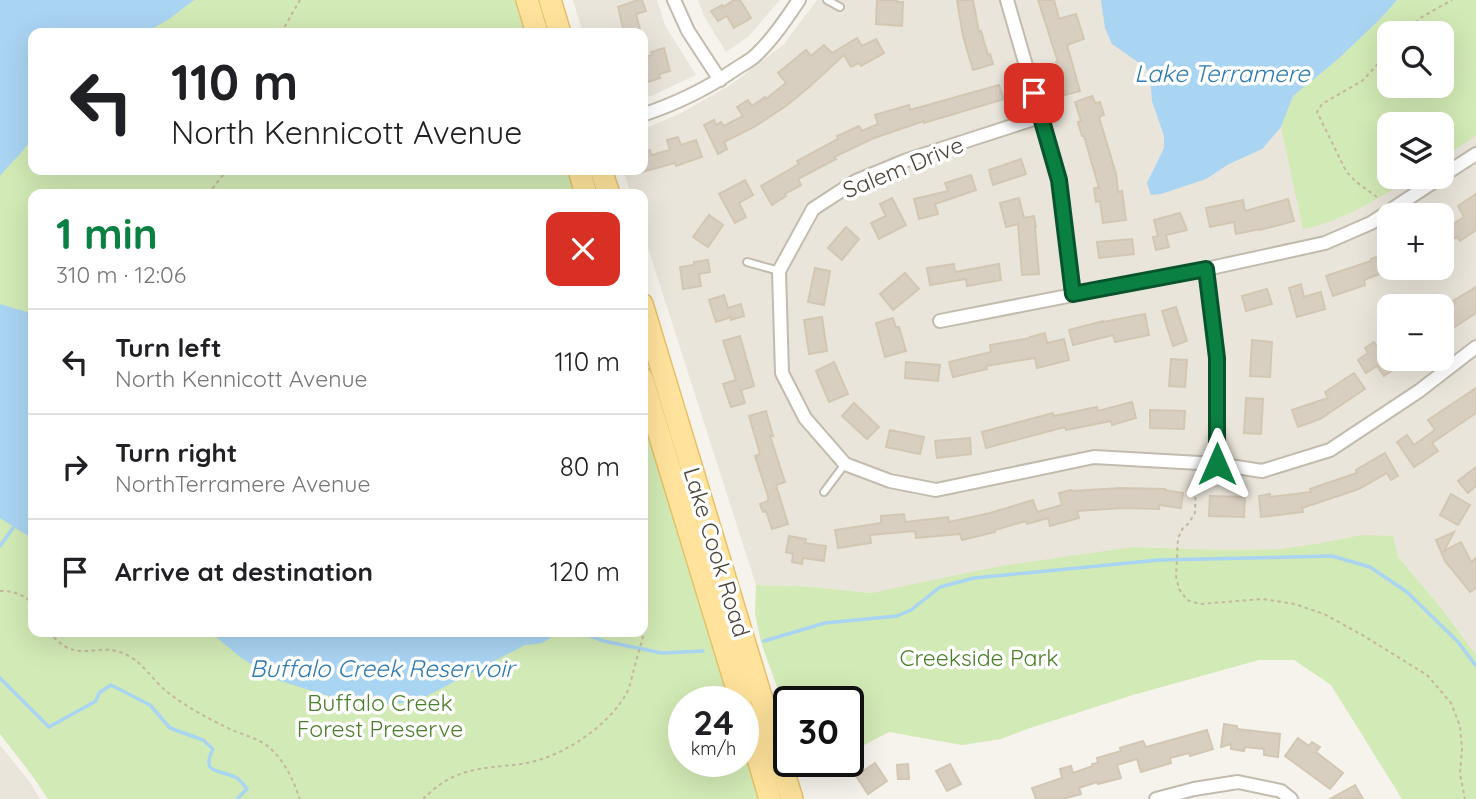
<!DOCTYPE html>
<meta charset="utf-8">
<style>
:root{--surface:#fff;--page:#f2f2f2;--text:#202124;--muted:#757577;--line:#e0e0e0;--accent:#0b8043}
body{margin:0;font-family:Quicksand,sans-serif;background:var(--page);color:var(--text);height:100vh;display:flex;flex-direction:column;font-size:26px;white-space:nowrap}
*{box-sizing:border-box;margin:0}
p{font-size:23px;color:var(--muted)}
.icon{flex:none;width:38px;height:38px;fill:none;stroke:currentColor;stroke-width:2;stroke-linecap:round;stroke-linejoin:round}
.map{position:relative;flex:1;overflow:hidden}
.drawer{position:absolute;left:28px;top:189px;width:620px;height:448px;display:flex;flex-direction:column;background:var(--surface);border-radius:14px;box-shadow:0 7px 28px #0002}
.drawer>*{flex:none}
.hud{position:absolute;left:28px;top:28px;width:620px;height:147px;border-radius:14px;box-shadow:0 7px 28px #0002;background:#fff;color:var(--text);overflow:hidden}
.controls{position:absolute;left:1377px;top:21px;display:grid;gap:14px}
.controls a{display:grid;place-items:center;width:77px;height:77px;border-radius:14px;background:var(--surface);box-shadow:0 7px 28px #0002;font-size:35px}
.speed{position:absolute;left:668px;top:686px;display:flex;gap:14px;font-size:35px;font-weight:700;text-align:center}
.speed>*{display:grid;place-content:center;width:91px;height:91px;border-radius:50%;background:var(--surface);box-shadow:0 7px 28px #0002;line-height:1}
.speed small{font-size:18px;font-weight:400}
.speed .limit{border:4px solid #111;border-radius:10px;background:#fff;color:#111}
.pin{position:absolute;display:grid;place-items:center;width:60px;height:60px;color:#fff;margin:-30px;border-radius:14px;box-shadow:0 4px 10px #0006}
.me{position:absolute;width:77px;margin:-38px;rotate:0deg;stroke-linejoin:round;filter:drop-shadow(0 0 5px #0008)}
.turn{display:flex;align-items:center;gap:24px;height:147px;padding:0 28px;font-size:32px}
.turn .icon{width:91px;height:91px;stroke-width:2.5}
.turn b{display:block;font-size:49px;line-height:60px}
.round{display:grid;place-items:center;flex:none;width:74px;height:74px;border-radius:14px;background:var(--page)}
.summary{display:flex;align-items:center;justify-content:space-between;height:119px;padding:0 28px}
h1{font-size:42px;font-weight:800;line-height:52px;color:var(--accent)}
ul{padding:0;list-style:none}
li{display:flex;align-items:center;gap:21px;height:105px;padding:0 28px;border-top:2px solid var(--line)}
li div{flex:1}
li b{display:block;font-size:26px}
li em{font-style:normal}
.map>svg:first-child{display:block}
.residential{fill:#eae5da;fill-rule:evenodd}
.green{fill:#d2eab5;fill-rule:evenodd}
.water{fill:#a9d4f2}
.lines{fill:none;stroke-linecap:round;stroke-linejoin:round}
.stream{stroke:#a9d4f2;stroke-width:3.5}
.building{fill:#d8cfc1;stroke:#d3c7b4;stroke-width:2}
.lane-casing{stroke:#c2bbae;stroke-width:10}
.street-casing{stroke:#c2bbae;stroke-width:16}
.primary-casing{stroke:#e6c16a;stroke-width:24}
.path{stroke:#c4b79f;stroke-width:2;stroke-dasharray:3.5 3.5;stroke-linecap:butt}
.lane{stroke:#fff;stroke-width:6}
.street{stroke:#fff;stroke-width:12}
.primary{stroke:#ffe39c;stroke-width:21}
.route-casing{stroke:#07532c;stroke-width:18}
.route{stroke:#0b8043;stroke-width:12}
.labels{text-anchor:middle;dominant-baseline:central;stroke-width:7;stroke-linejoin:round;paint-order:stroke}
.street-label{font-size:23px;fill:#4b4439;stroke:#fff}
.park-label{font-size:23px;fill:#4a7f2a;stroke:#fff}
.water-label{font-size:24px;font-style:italic;fill:#2e7ab2;stroke:#fff}
</style>
<div class="map">
<svg width="1476" height="799" viewBox="0 0 1476 799">
<rect width="100%" height="100%" fill="#f6f3ec"/>
<g class="residential">
<polygon points="573,0 657,0 665,25 696,75 651,96 642,97 642,33 583,33"/>
<polygon points="698,0 780,0 748,37 726,52 704,16"/>
<path d="M 817,0 L 1476,0 L 1476,655 L 1438,604 L 1398,557 L 1392,536 L 1279,549 L 1227,550 L 1133,547 L 871,593 L 801,586 L 756,585 L 642,229 L 642,194 L 631,194 L 623,170 L 642,170 L 642,130 L 681,113 L 732,84 L 783,45 ZM 1390,33 L 1442,33 L 1442,86 L 1390,86 ZM 1390,124 L 1442,124 L 1442,177 L 1390,177 ZM 1390,215 L 1442,215 L 1442,268 L 1390,268 ZM 1390,306 L 1442,306 L 1442,359 L 1390,359 Z"/>
<polygon points="0,745 29,781 40,799 0,799"/>
</g>
<g class="green">
<polygon points="0,0 519,0 529,33 33,33 33,170 570,170 578,194 33,194 33,632 642,632 642,407 732,702 684,702 684,761 744,761 744,742 761,799 48,799 31,774 0,734"/>
<path d="M 1397,0 L 1476,0 L 1476,136 L 1442,158 L 1442,124 L 1390,124 L 1390,177 L 1413,177 C 1382,196 1340,223 1303,229 L 1281,127 L 1293,96 L 1337,60 L 1379,20 ZM 1390,33 L 1442,33 L 1442,86 L 1390,86 Z"/>
<polygon points="1362,535 1393,536 1398,557 1438,604 1476,655 1476,799 1402,799 1331,685 1294,660 1259,660 1133,695 1030,728 1001,739 962,745 889,732 849,753 849,702 789,702 789,721 761,642 755,614 756,585 801,586 871,593 1001,566 1133,547 1227,550 1279,549 1316,544"/>
<polygon points="803,761 833,761 808,775"/>
</g>
<g class="water">
<path d="M 0,0 L 194,0 L 169,19 L 145,33 L 33,33 L 33,134 C 26,152 11,161 0,176 Z"/>
<polygon points="1101,0 1397,0 1379,20 1337,60 1293,96 1281,127 1262,149 1229,164 1206,179 1161,194 1151,195 1147,183 1164,148 1164,136 1152,101 1150,75 1145,67 1112,44 1105,28"/>
<polygon points="0,304 33,314 33,539 0,518"/>
<path d="M 210,632 L 554,632 C 548,644 538,644 525,645 L 423,698 L 404,703 L 370,705 L 348,702 L 274,679 L 240,657 Z"/>
</g>
<g class="lines">
<g class="stream">
<polyline points="0,546 13,528"/>
<polyline points="581,632 603,641 662,653 703,651"/>
<polyline points="764,641 825,623 897,616 911,610 940,587 974,578 1159,560 1332,556 1370,567 1407,592 1458,642 1476,666"/>
<path d="M 0,678 L 49,727 L 96,701 L 99,693 L 111,685 L 150,705 L 170,728 L 203,740 L 213,749 C 201,774 217,769 235,777 C 240,779 243,784 247,789 L 237,799"/>
</g>
</g>
<g class="building">
<polygon points="638,0 642,0 646,11 636,14 640,29 624,33 618,7"/>
<polygon points="734,0 740,0 751,18 734,28 727,16 718,21 711,11 722,5 723,7"/>
<polygon points="877,0 897,0 897,2 903,2 902,26 876,24"/>
<polygon points="957,0 973,0 979,32 981,31 988,55 990,54 993,64 973,70 963,36"/>
<polygon points="1038,0 1054,0 1059,19 1076,14 1084,39 1067,45 1080,91 1065,95 1056,62 1058,62"/>
<polygon points="857,38 862,46 876,39 884,53 861,66 859,63 851,67 844,55 808,88 786,106 754,127 724,142 727,149 718,154 704,125 714,120 716,125 721,122 724,126 743,116 737,107 748,100 752,106 765,97 766,99 786,83 778,73 806,50 811,56 824,45 832,53"/>
<polygon points="664,48 670,71 659,74 660,78 648,82 642,58 652,55 651,52"/>
<polygon points="999,85 1004,99 924,123 924,121 874,138 834,157 836,159 798,179 801,185 785,194 786,196 772,205 761,186 799,164 797,161 838,139 837,136 859,126 862,131 878,124 875,115 909,105 910,110"/>
<polygon points="1092,96 1095,103 1100,102 1104,115 1099,117 1116,174 1118,192 1122,191 1126,220 1103,223 1100,201 1096,202 1094,188 1099,188 1084,136 1082,136 1078,122 1081,121 1075,102"/>
<polygon points="678,137 681,145 696,140 702,157 676,166 675,163 642,172 642,152 650,150 651,155 670,150 667,140"/>
<polygon points="1021,159 1026,174 993,185 989,170"/>
<polygon points="971,175 976,190 935,204 938,214 919,219 914,199 948,191 945,183"/>
<polygon points="745,180 753,195 739,203 746,217 735,223 719,194"/>
<polygon points="1476,194 1476,230 1460,241 1457,237 1442,245 1442,231 1464,217 1458,206"/>
<polygon points="892,198 906,225 879,239 871,223 886,216 880,204"/>
<polygon points="1019,198 1024,218 1034,216 1036,227 1035,227 1039,274 1022,275 1018,224 1006,227 1000,203"/>
<polygon points="1288,199 1294,221 1260,230 1260,229 1236,234 1234,222 1210,227 1206,208 1243,200 1245,211"/>
<polygon points="1180,213 1187,230 1166,235 1169,247 1156,250 1153,237 1158,236 1154,220"/>
<polygon points="709,215 723,225 708,247 693,237"/>
<polygon points="846,227 859,239 842,260 828,248"/>
<polygon points="1132,239 1134,254 1099,258 1097,242"/>
<polygon points="1390,252 1390,270 1364,280 1365,285 1333,296 1326,276 1371,261 1371,259"/>
<polygon points="708,260 710,272 699,274 701,286 683,289 680,267 694,265 694,262"/>
<polygon points="954,264 955,272 999,264 1001,280 967,286 966,279 930,285 927,268"/>
<polygon points="815,268 830,271 824,305 808,302"/>
<polygon points="905,273 919,289 893,310 880,294"/>
<polygon points="1301,284 1304,297 1321,292 1325,309 1297,317 1289,288"/>
<polygon points="1476,287 1476,313 1442,335 1442,312 1455,303 1453,301"/>
<polygon points="1267,289 1272,304 1246,311 1242,296"/>
<polygon points="724,295 728,308 741,304 744,316 731,320 731,317 716,322 709,300"/>
<polygon points="1176,307 1187,341 1173,346 1162,311"/>
<polygon points="1145,314 1149,335 1115,342 1113,335 1073,345 1069,330 1103,321 1103,322"/>
<polygon points="822,317 827,351 809,354 804,320"/>
<polygon points="893,318 896,327 899,327 906,351 885,357 876,323"/>
<polygon points="1045,333 1047,343 1064,339 1069,360 1037,368 1035,358 986,366 987,369 953,377 949,362 991,352 990,345 1030,338 1030,337"/>
<polygon points="740,336 754,386 741,390 745,403 731,407 723,384 736,380 723,341"/>
<polygon points="1252,340 1272,342 1270,377 1250,376"/>
<polygon points="1374,342 1385,359 1407,359 1391,368 1393,370 1384,376 1377,366 1366,373 1358,360 1368,353 1365,348"/>
<polygon points="1171,359 1187,360 1185,387 1169,386"/>
<polygon points="834,362 848,394 829,402 816,371"/>
<polygon points="906,362 940,365 938,381 905,378"/>
<polygon points="1354,373 1365,389 1320,419 1298,427 1292,410 1328,398 1325,392"/>
<polygon points="1476,388 1476,413 1432,443 1438,451 1414,467 1397,442 1407,435 1414,445 1435,430 1428,420"/>
<polygon points="1246,398 1263,399 1261,434 1244,433"/>
<polygon points="1132,402 1136,418 1112,425 1111,421 1066,430 1065,427 986,448 982,432 1053,413 1054,416 1097,407 1098,411"/>
<polygon points="854,403 879,427 867,439 842,416"/>
<polygon points="1150,410 1185,411 1184,429 1150,428"/>
<polygon points="766,411 773,436 770,436 785,482 776,485 788,524 772,529 766,511 763,512 760,504 768,501 768,496 755,456 760,454 749,416"/>
<polygon points="890,430 924,437 920,454 886,447"/>
<polygon points="970,438 971,454 937,458 935,441"/>
<polygon points="1385,453 1398,476 1391,480 1387,473 1359,489 1302,508 1303,512 1261,517 1259,496 1270,494 1270,497 1311,492 1310,489 1357,473 1356,470"/>
<polygon points="1476,467 1476,486 1468,493 1458,481"/>
<polygon points="1121,488 1165,489 1165,490 1183,493 1181,508 1159,505 1159,509 1123,508 1077,511 1079,518 1050,526 1048,518 1027,524 1026,521 995,530 995,532 962,540 960,534 916,538 915,531 870,535 871,543 838,548 835,530 881,523 881,516 904,514 905,522 948,517 949,522 990,513 1033,500 1037,512 1062,505 1059,493 1071,490 1071,491"/>
<polygon points="1451,494 1470,505 1458,525 1440,515"/>
<polygon points="1210,496 1245,497 1244,517 1209,516"/>
<polygon points="1454,532 1444,551 1461,542 1471,562 1476,558 1476,588 1470,592 1445,561 1436,540"/>
<polygon points="789,536 806,539 805,543 826,546 824,561 803,558 802,564 792,562 793,554 786,552"/>
<polygon points="1224,724 1237,726 1237,729 1280,734 1278,757 1264,755 1264,749 1245,747 1244,751 1231,749 1231,744 1221,747"/>
<polygon points="1207,730 1213,749 1190,756 1189,753 1170,758 1171,763 1141,772 1137,759 1117,765 1121,778 1098,784 1097,782 1079,788 1081,794 1063,799 1036,799 1032,788 1062,778 1060,769 1071,766 1073,773 1093,766 1092,764 1098,763 1097,758 1121,751 1120,748 1143,741 1146,747"/>
<polygon points="1298,738 1309,746 1312,742 1320,747 1316,752 1343,773 1330,789 1285,756"/>
<polygon points="875,763 887,781 868,794 856,776"/>
<polygon points="908,764 909,779 898,779 897,765"/>
<polygon points="950,764 961,784 947,791 936,771"/>
<polygon points="1355,785 1363,799 1330,799"/>
</g>
<g class="lines">
<g class="lane-casing">
<g id="lane">
<polyline points="827,0 840,7"/>
<polyline points="747,262 779,271"/>
<polyline points="824,492 845,464"/>
</g>
</g>
<g class="street-casing">
<g id="street">
<polyline points="674,0 688,31 720,80"/>
<polyline points="1007,0 1059,180 1073,294"/>
<path d="M 642,115 C 675,104 705,90 734,70 C 741,65 750,61 756,55 C 773,39 786,19 799,0"/>
<polyline points="1040,117 907,160 856,181 813,209 779,271 782,373 805,418 845,464 890,481 936,490 1094,457 1217,464 1262,471 1330,450 1419,391 1476,347"/>
<polyline points="1442,176 1476,154"/>
<polyline points="1206,269 1217,358 1217,464"/>
<polyline points="940,321 1206,269 1325,243 1371,223 1441,177"/>
<polyline points="1156,799 1194,789 1238,782 1281,791 1291,799"/>
</g>
</g>
<g class="primary-casing">
<g id="primary">
<polyline points="527,0 537,33"/>
<polyline points="550,0 560,33"/>
<polyline points="579,170 586,194"/>
<polyline points="601,170 609,194"/>
<polyline points="642,304 792,799"/>
<polyline points="642,378 741,702"/>
<polyline points="744,711 770,799"/>
</g>
</g>
<g class="path">
<polyline points="281,33 300,0"/>
<polyline points="1406,33 1420,18 1452,0"/>
<polyline points="277,170 283,173"/>
<polyline points="208,194 227,170"/>
<polyline points="1377,197 1355,181 1346,171 1317,112 1322,104 1362,81 1390,51"/>
<polyline points="1196,476 1195,513 1188,524 1183,528 1178,538 1176,576 1179,589 1187,600 1200,604 1262,599 1295,604 1324,614 1364,636 1427,675 1451,703 1460,726 1462,749 1460,774 1465,799"/>
<path d="M 0,591 C 14,591 23,594 33,604"/>
<path d="M 49,632 C 79,668 95,639 127,655 C 143,663 153,680 166,691 C 186,707 209,719 232,730 C 244,735 260,739 270,748 C 286,763 293,780 300,799"/>
<path d="M 423,799 C 455,767 480,769 521,764 C 559,759 607,728 626,694 C 630,687 632,677 634,669 C 638,653 643,638 647,622"/>
</g>
<use href="#lane" class="lane"/>
<use href="#street" class="street"/>
<use href="#primary" class="primary"/>
</g>
<g class="lines">
<g class="route-casing">
<polyline id="route" points="1034,93 1059,180 1073,294 1206,269 1217,358 1217,464"/>
</g>
<use href="#route" class="route"/>
</g>
<g class="labels">
<g class="street-label">
<text transform="translate(903 167) rotate(-22)">Salem Drive</text>
<text transform="translate(717 552) rotate(73)">Lake Cook Road</text>
</g>
<g class="park-label">
<text x="979" y="657">Creekside Park</text>
<text x="380" y="702">Buffalo Creek<tspan x="380" dy="26">Forest Preserve</tspan></text>
</g>
<g class="water-label">
<text x="1222" y="73">Lake Terramere</text>
<text x="382" y="668">Buffalo Creek Reservoir</text>
</g>
</g>
</svg>
<div class="controls">
<a><svg class="icon" aria-label="search" viewBox="0 0 24 24"><circle cx="10" cy="10" r="6"/><path d="M15 15l6 6"/></svg></a>
<a><svg class="icon" aria-label="layers" viewBox="0 0 24 24"><path d="M12 4l9 5-9 5-9-5zM3 14l9 5 9-5"/></svg></a>
<a>+</a>
<a>−</a>
</div>
<div class="speed"><div>24<small>km/h</small></div><div class="limit">30</div></div>
<div class="pin" style="left:1034px;top:93px;background:#d93025"><svg class="icon" aria-label="arrive" viewBox="0 0 24 24"><path d="M6 21V4h12l-3 4 3 4H6"/></svg></div>
<svg class="me" style="left:1217px;top:464px" viewBox="-20 -20 40 40"><path d="M0-17L14 15 0 8-14 15z" fill="#0b8043" stroke="#fff" stroke-width="4"/></svg>
<div class="hud">
<div class="turn"><svg class="icon" aria-label="left" viewBox="0 0 24 24"><path d="M17 20v-9H6M10 6l-5 5 5 5"/></svg><div><b>110 m</b>North Kennicott Avenue</div></div>
</div>
<section class="drawer">
<div class="summary"><div><h1>1 min</h1><p>310 m · 12:06</p></div><a class="round" style="background:#d93025;color:#fff"><svg class="icon" aria-label="close" viewBox="0 0 24 24"><path d="M6 6l12 12M18 6L6 18"/></svg></a></div>
<ul>
<li><svg class="icon" aria-label="left" viewBox="0 0 24 24"><path d="M17 20v-9H6M10 6l-5 5 5 5"/></svg><div><b>Turn left</b><p>North Kennicott Avenue</p></div><em>110 m</em></li>
<li><svg class="icon" aria-label="right" viewBox="0 0 24 24"><path d="M7 20v-9h11M14 6l5 5-5 5"/></svg><div><b>Turn right</b><p>NorthTerramere Avenue</p></div><em>80 m</em></li>
<li><svg class="icon" aria-label="arrive" viewBox="0 0 24 24"><path d="M6 21V4h12l-3 4 3 4H6"/></svg><div><b>Arrive at destination</b></div><em>120 m</em></li>
</ul>
</section>
</div>
